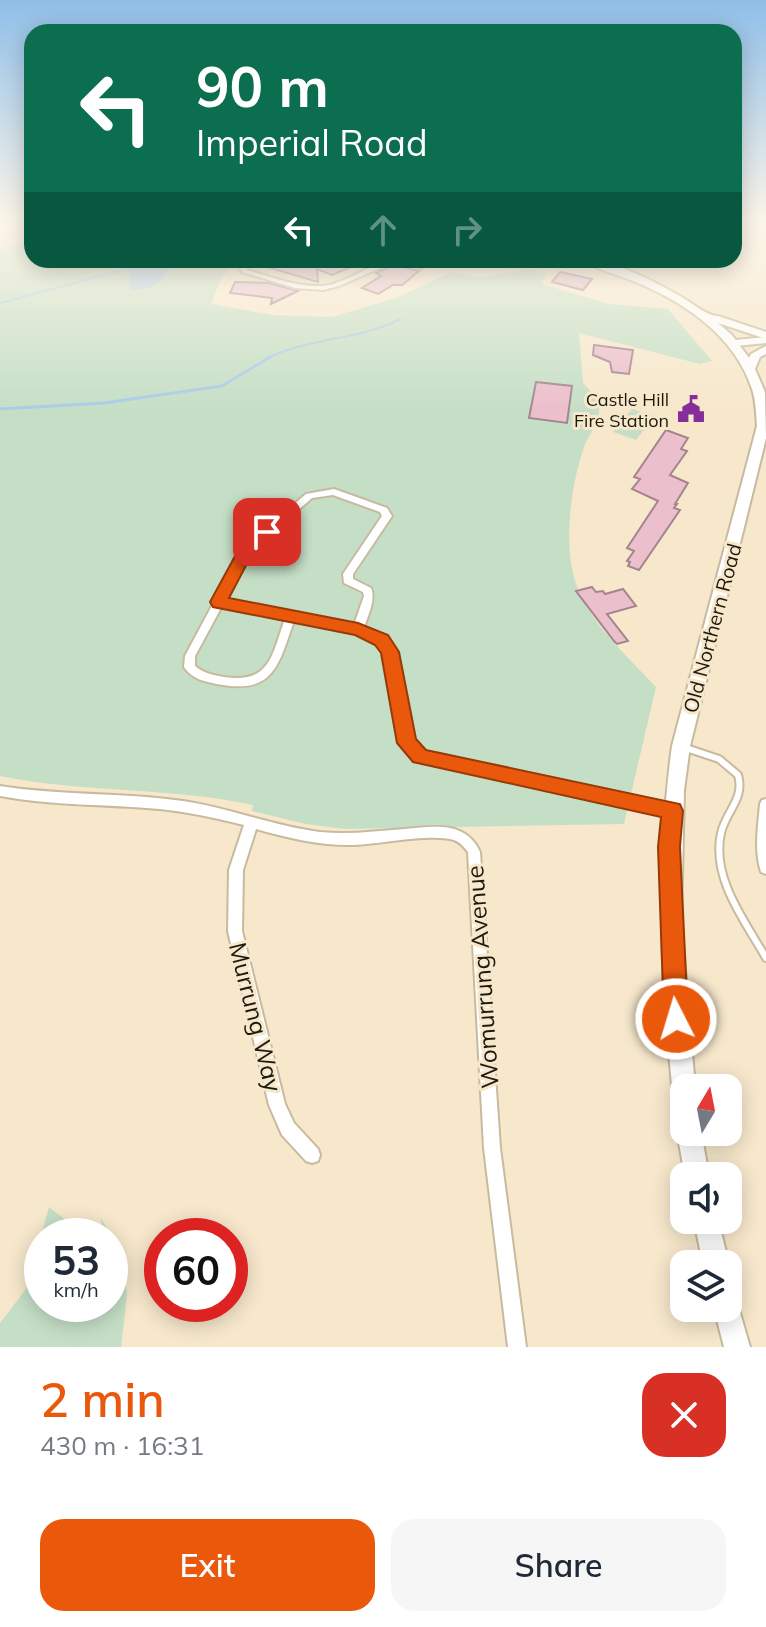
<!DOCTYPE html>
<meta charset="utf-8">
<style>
:root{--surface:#fff;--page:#f6f6f7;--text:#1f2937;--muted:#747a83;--accent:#ea580c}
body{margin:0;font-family:Mulish,sans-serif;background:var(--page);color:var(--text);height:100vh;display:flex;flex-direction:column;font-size:30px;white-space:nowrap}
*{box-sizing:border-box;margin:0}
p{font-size:26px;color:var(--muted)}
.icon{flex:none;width:44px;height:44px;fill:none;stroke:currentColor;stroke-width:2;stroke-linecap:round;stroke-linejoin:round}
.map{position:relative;height:1347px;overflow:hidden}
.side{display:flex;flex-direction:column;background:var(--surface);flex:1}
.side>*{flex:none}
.hud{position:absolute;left:24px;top:24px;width:718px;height:244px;border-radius:24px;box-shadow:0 4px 20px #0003;background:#0b6e4f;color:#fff;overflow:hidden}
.needle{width:52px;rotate:10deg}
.tools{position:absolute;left:670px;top:1074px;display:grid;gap:16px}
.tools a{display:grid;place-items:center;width:72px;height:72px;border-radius:16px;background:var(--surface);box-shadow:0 4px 20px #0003;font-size:40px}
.speed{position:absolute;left:24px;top:1218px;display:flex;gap:16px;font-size:40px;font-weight:700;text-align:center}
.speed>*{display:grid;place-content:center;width:104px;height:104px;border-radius:50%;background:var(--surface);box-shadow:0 4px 20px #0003;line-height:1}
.speed small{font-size:20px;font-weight:400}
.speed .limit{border:12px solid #d22;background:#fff;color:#111}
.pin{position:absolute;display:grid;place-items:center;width:68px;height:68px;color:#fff;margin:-34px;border-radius:16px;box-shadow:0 4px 12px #0006}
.me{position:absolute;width:88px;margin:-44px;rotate:355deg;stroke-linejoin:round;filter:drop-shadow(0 0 6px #0008)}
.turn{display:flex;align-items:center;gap:28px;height:168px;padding:0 40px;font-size:36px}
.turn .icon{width:104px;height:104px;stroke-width:2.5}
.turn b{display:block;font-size:56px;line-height:68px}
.lanes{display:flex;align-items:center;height:76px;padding:0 40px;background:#0003;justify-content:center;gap:40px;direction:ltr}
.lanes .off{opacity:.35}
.round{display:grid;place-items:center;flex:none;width:84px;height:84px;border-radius:24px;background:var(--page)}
.overview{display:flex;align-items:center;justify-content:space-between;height:136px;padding:0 40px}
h1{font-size:48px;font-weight:600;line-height:60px;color:var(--accent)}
.button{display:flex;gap:16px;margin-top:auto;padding:16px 40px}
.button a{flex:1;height:92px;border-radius:24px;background:var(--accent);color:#fff;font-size:32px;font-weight:600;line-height:92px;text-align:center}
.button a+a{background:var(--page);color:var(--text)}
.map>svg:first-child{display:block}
.green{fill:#c5dfc6}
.water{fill:#a9cce7}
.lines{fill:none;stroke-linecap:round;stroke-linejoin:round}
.stream-far1{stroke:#a9cce7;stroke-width:2}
.stream{stroke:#a9cce7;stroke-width:3}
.building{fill:#ebbfcc;stroke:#a4858f;stroke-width:2}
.service-casing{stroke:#c8ba9f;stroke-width:10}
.minor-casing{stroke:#c8ba9f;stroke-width:4}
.secondary-casing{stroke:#c8ba9f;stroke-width:4}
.primary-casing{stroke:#c8ba9f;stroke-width:4}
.service{stroke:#fff;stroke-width:6}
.minor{fill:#fff;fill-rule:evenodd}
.secondary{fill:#fff;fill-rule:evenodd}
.primary{fill:#fff;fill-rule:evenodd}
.route{fill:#ea580c;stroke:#983908;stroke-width:2}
.labels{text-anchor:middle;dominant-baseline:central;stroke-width:6;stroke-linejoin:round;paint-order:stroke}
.far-poi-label{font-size:18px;fill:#1e190f;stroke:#f7e8cc;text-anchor:end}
.street-label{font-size:20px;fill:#1e190f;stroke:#f7e8cc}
.near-street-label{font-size:24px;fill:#1e190f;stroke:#f7e8cc}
</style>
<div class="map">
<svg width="766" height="1347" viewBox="0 0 766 1347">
<rect width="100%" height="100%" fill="#f7e8cc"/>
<g class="green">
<path d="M 32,238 L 32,260 L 236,260 L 221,279 L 211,304 L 273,315 L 332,317 L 396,298 L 452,272 L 479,277 L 533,269 L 546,274 L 541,284 L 609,304 L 668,309 L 712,361 L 700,364 L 579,333 L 583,383 C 592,392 600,401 599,414 C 598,425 587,437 584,447 C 572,483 566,526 571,563 C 578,614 623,651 656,687 L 624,824 L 345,829 L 306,824 L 252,811 L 253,805 C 170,787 84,793 0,776 L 0,249 Z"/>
<polygon points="632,409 655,416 636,440 613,432"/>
<polygon points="49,1207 77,1229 76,1236 42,1236 42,1304 110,1304 110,1236 102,1236 101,1218 122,1254 127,1295 121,1347 0,1347 0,1323 26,1289"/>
</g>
<path class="water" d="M 119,260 L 161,260 L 167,269 C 163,287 146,289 130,290 L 129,273 Z"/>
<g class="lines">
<g class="stream-far1">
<polyline points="0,303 126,269"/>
<path d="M 266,359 C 308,337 358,341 400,319"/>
</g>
<polyline class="stream" points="0,409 104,403 222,386 270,357"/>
</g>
<g class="building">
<polygon points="282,260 382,260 364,267 358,264 332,275 317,269 318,282 270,268"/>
<polygon points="394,265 419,271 402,285 393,285 378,294 362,288 381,276 376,273"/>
<polygon points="560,272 592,279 583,290 552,282"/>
<polygon points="235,282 269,283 298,291 271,304 272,298 230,293"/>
<polygon points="594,345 633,350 629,374 612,372 610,362 593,355"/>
<polygon points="536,382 572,386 567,423 529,418"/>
<polygon points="666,430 688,438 681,449 687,451 670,475 688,483 675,504 677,504 674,508 680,510 639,570 628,566 630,562 627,561 634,551 627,548 658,501 632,489 640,479 634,477"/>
<polygon points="592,587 596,592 603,591 605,594 623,589 636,606 607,614 628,641 617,644 614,641 576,591"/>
</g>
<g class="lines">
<g class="service-casing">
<path id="service" d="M 686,748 L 719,759 L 738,775 C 745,799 726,811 721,833 C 711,878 745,921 766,958"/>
</g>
<g class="minor-casing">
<g id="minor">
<path d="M 247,260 L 254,260 L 246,267 L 247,270 C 271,277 296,287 322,286 C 330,286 338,282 346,279 C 375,266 393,252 424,266 L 421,268 L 394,262 L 339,286 L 323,290 L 295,288 L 242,272 L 240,267 Z"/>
<path d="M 334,489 L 387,508 L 392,516 L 353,574 L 353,579 L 371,588 C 376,600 368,615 364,628 L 386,637 L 395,652 L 413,741 L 424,753 L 672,806 L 676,807 L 678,811 L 676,815 L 672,816 L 416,761 L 401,743 L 385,653 L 378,643 L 356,633 L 294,621 C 278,666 274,695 217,684 C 203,681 192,679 184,667 L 185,656 L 243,548 L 306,494 ZM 333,495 L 380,512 L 382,516 L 343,574 L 344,583 L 363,592 L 364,596 L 354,625 L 225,600 L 250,552 L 312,498 ZM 222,606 L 285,619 C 272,654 271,684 224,677 C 213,675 203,673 195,666 L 195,656 Z"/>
<path d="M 0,786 C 61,796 122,792 183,801 C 230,808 273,826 320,832 C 349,835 377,831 405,829 C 435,826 466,821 480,852 L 500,1148 L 526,1347 L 508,1347 L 484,1148 L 468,852 C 464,847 460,842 454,840 C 430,833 381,844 354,845 C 321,846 288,838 256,829 L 243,870 L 242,931 L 285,1104 L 294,1123 L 318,1149 L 320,1155 L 318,1161 L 312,1163 L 306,1161 L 282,1135 L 269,1105 L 228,931 L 229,870 L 244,825 C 216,818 188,812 160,809 C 106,804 53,806 0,796 Z"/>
<path d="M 766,799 L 766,874 L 761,872 C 754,850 758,827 760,804 L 762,800 Z"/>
</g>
</g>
<g class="secondary-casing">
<polygon id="secondary" points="766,337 766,343 735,346 730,343 735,340"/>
</g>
<g class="primary-casing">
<g id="primary">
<path d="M 581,260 C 614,260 652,280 680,296 C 693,303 704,315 718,316 L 766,332 L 766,339 L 718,323 L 732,335 L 749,358 L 751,354 L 766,346 L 766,354 L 760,357 L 755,369 L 765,392 L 766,438 L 690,746 L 684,790 L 681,920 L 695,1088 L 684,1088 L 684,1106 L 676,1103 L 673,1095 C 661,978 656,863 672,746 L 757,426 C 756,414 756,401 752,389 C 735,337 687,304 638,283 C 620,275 597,270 581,260 Z"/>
<polygon points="684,1122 684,1132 701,1132 709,1176 685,1176 677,1132"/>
<polygon points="694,1220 718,1220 729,1264 728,1266 703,1264"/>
<polygon points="728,1295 736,1299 750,1347 724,1347 714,1308 728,1308"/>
</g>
</g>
<use href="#service" class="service"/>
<use href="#minor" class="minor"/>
<use href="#secondary" class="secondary"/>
<use href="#primary" class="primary"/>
</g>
<linearGradient id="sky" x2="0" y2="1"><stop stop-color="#8fbee8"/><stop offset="0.54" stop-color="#fbf5e8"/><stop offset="1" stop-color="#fbf5e8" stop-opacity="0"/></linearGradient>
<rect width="766" height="411" fill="url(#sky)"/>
<polygon class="route" points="267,527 275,532 252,554 229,598 358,623 388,635 399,652 416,739 426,750 680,804 683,811 680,847 688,1019 684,1027 676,1031 667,1027 664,1019 658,847 661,817 413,762 397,743 381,653 375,645 355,635 213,607 210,602 240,547"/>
<defs>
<g id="civic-bare" transform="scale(2.16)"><path d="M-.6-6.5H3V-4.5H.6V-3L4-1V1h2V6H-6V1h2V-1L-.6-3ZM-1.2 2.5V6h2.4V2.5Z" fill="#852d99" stroke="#f7e8cc" stroke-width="2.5" paint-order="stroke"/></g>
</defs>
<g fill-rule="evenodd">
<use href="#civic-bare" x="691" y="409"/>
</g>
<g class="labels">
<g class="far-poi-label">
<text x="669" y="399">Castle Hill<tspan x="669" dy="21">Fire Station</tspan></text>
</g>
<g class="street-label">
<text transform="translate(712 628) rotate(-75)">Old Northern Road</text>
</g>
<g class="near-street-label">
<text transform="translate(482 977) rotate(-94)">Womurrung Avenue</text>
<text transform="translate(256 1017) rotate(76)">Murrung Way</text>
</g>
</g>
</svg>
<div class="tools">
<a><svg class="needle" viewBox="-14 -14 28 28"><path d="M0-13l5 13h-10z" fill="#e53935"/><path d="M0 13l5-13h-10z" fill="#747a83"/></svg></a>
<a><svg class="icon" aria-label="sound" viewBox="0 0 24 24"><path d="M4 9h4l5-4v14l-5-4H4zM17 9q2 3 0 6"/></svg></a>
<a><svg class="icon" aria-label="layers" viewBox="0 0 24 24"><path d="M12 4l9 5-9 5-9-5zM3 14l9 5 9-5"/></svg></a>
</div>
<div class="speed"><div>53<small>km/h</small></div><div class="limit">60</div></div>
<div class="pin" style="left:267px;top:532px;background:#d93025"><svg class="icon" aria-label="arrive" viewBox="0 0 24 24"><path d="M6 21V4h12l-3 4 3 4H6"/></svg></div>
<svg class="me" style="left:676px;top:1019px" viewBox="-20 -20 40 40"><circle r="17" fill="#ea580c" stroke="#fff" stroke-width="3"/><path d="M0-11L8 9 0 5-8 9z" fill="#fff"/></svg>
<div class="hud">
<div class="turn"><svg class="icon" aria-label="left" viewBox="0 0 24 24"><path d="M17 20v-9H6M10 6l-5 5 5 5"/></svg><div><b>90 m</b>Imperial Road</div></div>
<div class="lanes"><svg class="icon" aria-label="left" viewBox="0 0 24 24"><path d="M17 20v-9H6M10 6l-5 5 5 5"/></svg><svg class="icon off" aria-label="ahead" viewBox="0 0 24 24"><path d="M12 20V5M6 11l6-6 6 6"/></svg><svg class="icon off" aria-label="right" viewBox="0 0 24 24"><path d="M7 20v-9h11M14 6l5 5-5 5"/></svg></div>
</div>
</div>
<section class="side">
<div class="overview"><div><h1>2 min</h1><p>430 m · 16:31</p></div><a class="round" style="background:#d93025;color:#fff"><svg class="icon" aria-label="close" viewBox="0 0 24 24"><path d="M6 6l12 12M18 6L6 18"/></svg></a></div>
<div class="button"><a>Exit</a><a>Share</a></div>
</section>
